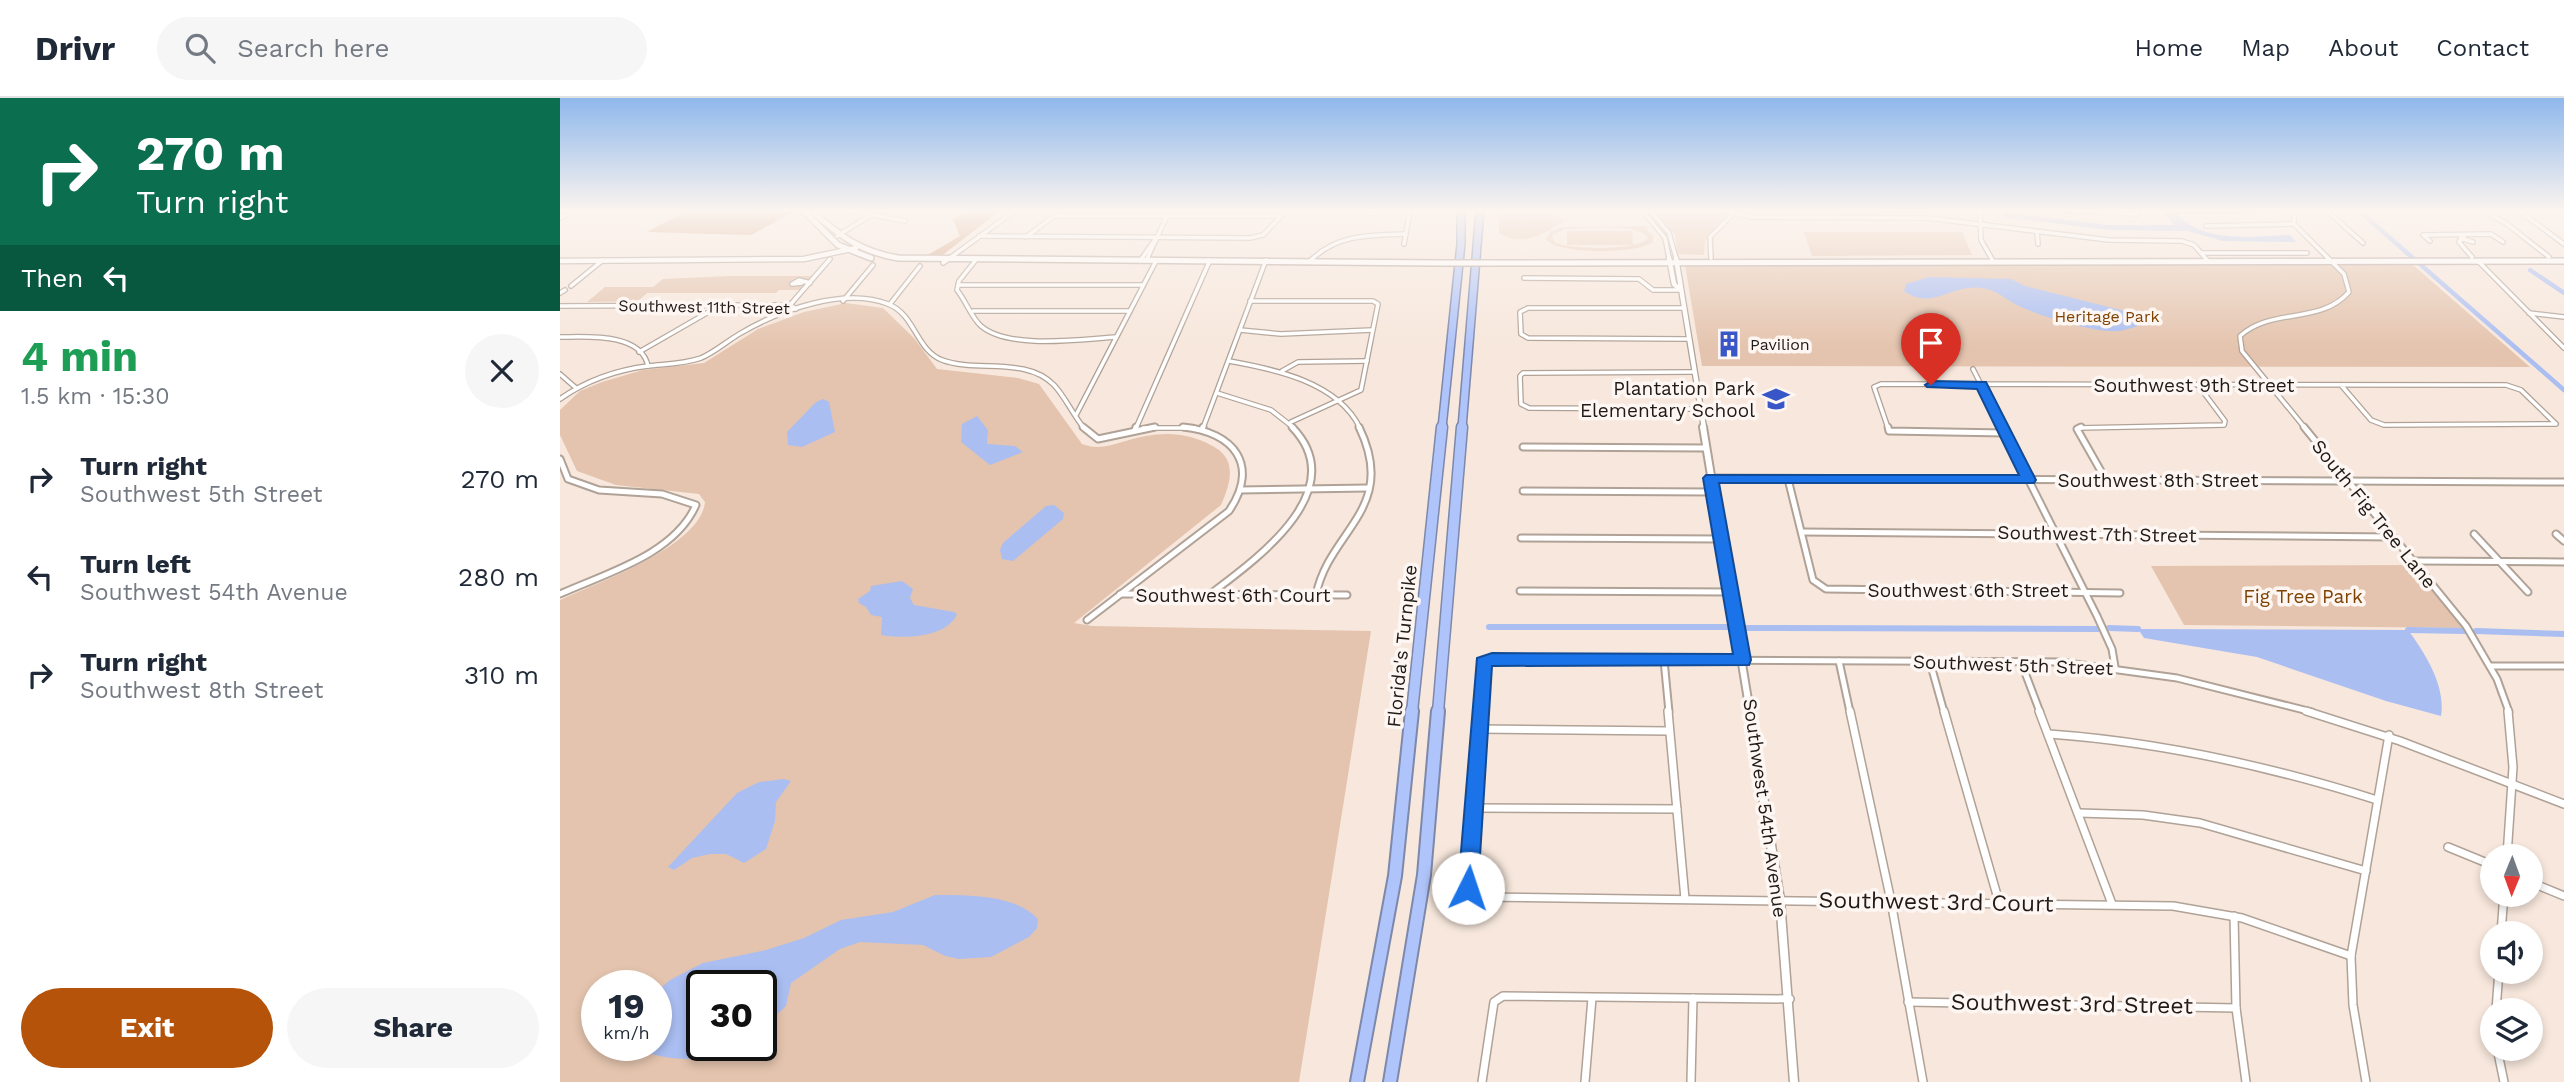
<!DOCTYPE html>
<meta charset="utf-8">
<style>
:root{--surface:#fff;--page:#f6f6f7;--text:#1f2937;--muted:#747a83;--line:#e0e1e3;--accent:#b45309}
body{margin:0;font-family:"Work Sans",sans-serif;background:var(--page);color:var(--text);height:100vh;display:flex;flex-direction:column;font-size:26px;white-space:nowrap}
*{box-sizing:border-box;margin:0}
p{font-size:23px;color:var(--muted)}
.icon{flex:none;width:38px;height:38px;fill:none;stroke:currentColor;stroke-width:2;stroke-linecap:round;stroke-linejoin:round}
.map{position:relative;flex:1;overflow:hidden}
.details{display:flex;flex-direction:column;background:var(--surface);width:560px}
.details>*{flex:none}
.top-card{background:#0b6e4f;color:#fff;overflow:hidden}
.needle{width:46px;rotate:181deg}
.tools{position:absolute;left:1920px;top:746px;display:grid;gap:14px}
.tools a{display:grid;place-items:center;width:63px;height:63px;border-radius:50%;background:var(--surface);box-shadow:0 4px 10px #0003;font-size:35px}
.speed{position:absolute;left:21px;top:872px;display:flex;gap:14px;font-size:35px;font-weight:700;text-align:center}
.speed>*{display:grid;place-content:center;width:91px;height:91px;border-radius:50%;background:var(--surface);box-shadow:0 4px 10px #0003;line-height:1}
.speed small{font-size:18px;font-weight:400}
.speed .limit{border:4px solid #111;border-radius:10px;background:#fff;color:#111}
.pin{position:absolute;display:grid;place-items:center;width:60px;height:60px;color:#fff;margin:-72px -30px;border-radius:50% 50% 50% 0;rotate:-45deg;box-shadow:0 0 7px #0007}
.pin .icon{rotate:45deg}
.me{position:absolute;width:77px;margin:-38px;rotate:4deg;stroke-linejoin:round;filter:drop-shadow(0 0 5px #0008)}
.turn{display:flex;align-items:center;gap:24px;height:147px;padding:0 21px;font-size:32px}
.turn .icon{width:91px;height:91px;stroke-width:2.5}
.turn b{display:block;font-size:49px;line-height:60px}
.then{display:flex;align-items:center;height:66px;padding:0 21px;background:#0003;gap:14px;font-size:26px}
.round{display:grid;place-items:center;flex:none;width:74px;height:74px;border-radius:37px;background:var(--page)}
.headline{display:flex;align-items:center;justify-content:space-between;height:119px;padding:0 21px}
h1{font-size:42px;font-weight:700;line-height:52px;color:#1e9e55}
.cta{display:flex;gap:14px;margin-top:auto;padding:14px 21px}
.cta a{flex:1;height:80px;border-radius:42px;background:var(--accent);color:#fff;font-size:28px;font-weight:700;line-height:80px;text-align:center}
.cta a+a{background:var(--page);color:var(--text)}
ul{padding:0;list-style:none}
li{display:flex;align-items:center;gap:21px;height:98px;padding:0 21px}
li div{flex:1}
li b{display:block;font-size:26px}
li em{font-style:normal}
header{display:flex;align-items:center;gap:42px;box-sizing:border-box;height:98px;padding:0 35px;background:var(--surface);border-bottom:2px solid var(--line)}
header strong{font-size:33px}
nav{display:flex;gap:38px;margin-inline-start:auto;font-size:24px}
.search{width:490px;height:63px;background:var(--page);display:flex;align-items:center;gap:18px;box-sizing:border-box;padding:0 24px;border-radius:38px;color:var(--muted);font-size:26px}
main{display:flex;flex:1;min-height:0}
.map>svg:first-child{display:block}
.green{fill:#e4c4ae;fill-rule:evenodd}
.forest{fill:#d09f7b}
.water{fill:#aabef2}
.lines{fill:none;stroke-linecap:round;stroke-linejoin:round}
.canal-far1{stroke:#aabef2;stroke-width:4.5}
.canal{stroke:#aabef2;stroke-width:6}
.minor-far2-casing{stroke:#b0a297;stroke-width:6}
.minor-far1-casing{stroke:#b0a297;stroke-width:9}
.minor-casing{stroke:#b0a297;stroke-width:10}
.tertiary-far2-casing{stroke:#b0a297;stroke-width:7}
.tertiary-far1-casing{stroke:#b0a297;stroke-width:10}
.tertiary-casing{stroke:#b0a297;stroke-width:11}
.secondary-casing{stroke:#b0a297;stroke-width:8}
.motorway-far2-casing{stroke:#7d88aa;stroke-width:10}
.motorway-far1-casing{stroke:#7d88aa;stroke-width:13}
.motorway-casing{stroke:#7d88aa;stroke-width:16}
.minor-far2{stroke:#fff;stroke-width:3.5}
.minor-far1{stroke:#fff;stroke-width:5}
.minor{stroke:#fff;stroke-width:7}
.tertiary-far2{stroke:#fff;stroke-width:4.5}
.tertiary-far1{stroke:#fff;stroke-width:6}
.tertiary{stroke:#fff;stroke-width:8}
.secondary{stroke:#fff;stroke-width:5}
.motorway-far2{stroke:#afc4fa;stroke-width:7}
.motorway-far1{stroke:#afc4fa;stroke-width:10}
.motorway{stroke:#afc4fa;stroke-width:12}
.secondary-bridge-casing{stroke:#b0a297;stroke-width:8;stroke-linecap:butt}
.secondary-bridge{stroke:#fff;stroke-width:5}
.route{fill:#1a73e8;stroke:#114b97;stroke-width:2}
.labels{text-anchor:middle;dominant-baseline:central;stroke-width:7;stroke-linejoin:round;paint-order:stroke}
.far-street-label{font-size:16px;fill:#1f1a16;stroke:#fdf6f2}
.far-park-label{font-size:16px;fill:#7f4200;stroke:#fdf6f2}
.far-poi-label{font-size:16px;fill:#1f1a16;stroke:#fdf6f2;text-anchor:start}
.street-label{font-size:19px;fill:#1f1a16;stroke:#fdf6f2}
.poi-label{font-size:19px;fill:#1f1a16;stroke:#fdf6f2;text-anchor:end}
.park-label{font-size:19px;fill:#7f4200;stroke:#fdf6f2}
.near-street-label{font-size:23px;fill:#1f1a16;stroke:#fdf6f2}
</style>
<header>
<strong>Drivr</strong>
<div class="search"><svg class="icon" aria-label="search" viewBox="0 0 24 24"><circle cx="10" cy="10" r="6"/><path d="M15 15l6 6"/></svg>Search here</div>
<nav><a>Home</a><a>Map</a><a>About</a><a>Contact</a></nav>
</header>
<main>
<section class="details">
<div class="top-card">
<div class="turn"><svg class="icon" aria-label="right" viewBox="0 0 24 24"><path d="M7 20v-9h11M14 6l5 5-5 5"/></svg><div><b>270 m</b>Turn right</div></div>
<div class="then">Then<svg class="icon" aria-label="left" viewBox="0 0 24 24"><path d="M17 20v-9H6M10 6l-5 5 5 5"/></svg></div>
</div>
<div class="headline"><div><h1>4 min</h1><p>1.5 km · 15:30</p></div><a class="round"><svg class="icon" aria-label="close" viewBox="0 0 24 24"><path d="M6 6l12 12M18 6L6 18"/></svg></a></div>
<ul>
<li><svg class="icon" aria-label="right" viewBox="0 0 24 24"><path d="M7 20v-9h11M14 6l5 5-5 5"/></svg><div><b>Turn right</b><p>Southwest 5th Street</p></div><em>270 m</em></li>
<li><svg class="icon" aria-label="left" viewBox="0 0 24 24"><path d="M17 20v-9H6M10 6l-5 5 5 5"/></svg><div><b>Turn left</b><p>Southwest 54th Avenue</p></div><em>280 m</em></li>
<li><svg class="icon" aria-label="right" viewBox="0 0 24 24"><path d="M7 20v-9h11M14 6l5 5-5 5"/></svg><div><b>Turn right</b><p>Southwest 8th Street</p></div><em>310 m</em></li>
</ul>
<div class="cta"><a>Exit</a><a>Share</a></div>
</section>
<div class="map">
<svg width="2004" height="984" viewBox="0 0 2004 984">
<rect width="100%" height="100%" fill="#f7e7dc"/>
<g class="green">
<path d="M 939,112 L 988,112 L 1005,123 C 983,135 964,150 939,135 Z"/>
<polygon points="1093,112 1156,112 1170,118 1145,143 1144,157 1118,156 1115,137"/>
<path d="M 1090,128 L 1086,131 L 1093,138 L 1093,144 C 1079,156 996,157 986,141 L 991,133 L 1002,129 ZM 1005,131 C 1023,130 1080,125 1088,140 C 1079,153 1008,152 994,144 L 992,137 Z"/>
<polygon points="1007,133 1072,133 1073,147 1007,147"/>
<polygon points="1244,134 1402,134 1412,157 1252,158"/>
<polygon points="1852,166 1970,269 1142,268 1125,167"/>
<polygon points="168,178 254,178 241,192 219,192 216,195 87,195 78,203 27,204 45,189 93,189 103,181"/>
<path d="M 286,205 L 323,210 L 354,240 L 377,271 L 458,280 L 479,286 L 522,346 C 545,355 563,341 586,338 C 611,333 638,337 659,352 C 677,366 669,389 661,407 L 514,525 L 532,528 L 811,533 L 739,984 L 0,984 L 0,502 C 37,485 141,448 145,404 L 139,396 L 56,387 L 17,373 L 0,337 L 0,312 L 20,293 L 42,284 L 83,272 L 144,265 L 198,231 L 244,214 ZM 37,887 L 96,887 L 96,947 L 37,947 ZM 142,887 L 201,887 L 201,947 L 142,947 Z"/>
<polygon points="1854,467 1903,530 1624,527 1591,468"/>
</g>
<g class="forest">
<polygon points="128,112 231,112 234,114 191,137 87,134"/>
<polygon points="409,112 441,112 380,159 366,158 400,138 393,121"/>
</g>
<g class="water">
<path d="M 1602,112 L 1719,112 L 1719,115 L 1618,116 C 1642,146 1696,138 1730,137 L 1736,144 L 1663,143 L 1628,133 L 1550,132 L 1444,119 L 1443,114 L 1547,127 L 1614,127 Z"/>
<path d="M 1369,179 L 1451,181 L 1465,188 L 1573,215 L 1585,226 C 1577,228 1567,232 1559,233 C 1536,235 1480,218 1459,208 C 1446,202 1436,191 1421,190 C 1390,186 1373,213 1344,193 L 1346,186 Z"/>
<polygon points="263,301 269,304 275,334 242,349 228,347 227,334 256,304"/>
<polygon points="417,318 428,332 427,346 455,348 463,354 430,367 401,344 402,326"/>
<polygon points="494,407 504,415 503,421 453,463 442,461 440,452 443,445 486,408"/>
<path d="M 342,483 L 353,491 L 350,500 L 354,507 L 394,514 L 397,516 C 387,540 343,541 321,537 L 322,519 L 311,517 L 306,509 L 299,505 L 298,501 L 310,493 L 311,488 Z"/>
<path d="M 1578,531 L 1848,532 C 1865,555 1886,588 1881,618 L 1826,603 L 1697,559 L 1584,540 Z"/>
<polygon points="224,681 231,683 216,704 215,723 206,751 184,765 166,756 150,756 132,760 114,772 108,769 177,695 199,684"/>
<path d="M 375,797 C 406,797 455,796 478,821 L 477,830 L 469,839 L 431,859 L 399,861 L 385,858 L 363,847 L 300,844 L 280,851 L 231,885 L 226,908 L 201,931 L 201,887 L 142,887 L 142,947 L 180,947 C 151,964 120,964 87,955 L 84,949 L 96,947 L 96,894 L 110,882 L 143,865 L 206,852 L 244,840 L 281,822 L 333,814 Z"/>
</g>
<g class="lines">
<g class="canal-far1">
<polyline points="1798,112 2004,292"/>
<polyline points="1970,172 2004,195"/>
</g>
<g class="canal">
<polyline points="929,529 1169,529"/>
<polyline points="1183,530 1538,531"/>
<polyline points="1549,530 1578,531"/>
<polyline points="1848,532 1905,533"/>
<polyline points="1916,533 2004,536"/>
</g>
<g class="minor-far2-casing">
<g id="minor-far2">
<polyline points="287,112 345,123"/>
<polyline points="1082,112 1105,140 1109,160"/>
<polyline points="1090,112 1109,135 1116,160"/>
<polyline points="1160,112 1192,119 1368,120 1549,142 1622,143 1634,147 1648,163"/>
<polyline points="1420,112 1421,142 1433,163"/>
<polyline points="1507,112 1578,116"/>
<path d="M 1734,112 L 1734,126 L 1784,176 L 1789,194 C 1760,227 1712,209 1680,238 L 1682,253 L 1745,330"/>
<polyline points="1766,112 1803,145"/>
<polyline points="1923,112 1947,126 1989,159"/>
<polyline points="1958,112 2004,146"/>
<polyline points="807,115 850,114"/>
<polyline points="494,118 721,118"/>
<polyline points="0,120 16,112"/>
<polyline points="1646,128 1734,126"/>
<polyline points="1477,134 1478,146"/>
<polyline points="1905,137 1899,144 1912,159"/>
<polyline points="277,138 319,112"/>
<polyline points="419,138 690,140 703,137 727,112"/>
<polyline points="466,139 502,112"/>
<polyline points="1900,140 1913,144"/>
<polyline points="1870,143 1863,137 1931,136 1943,144"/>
<polyline points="844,146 850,112"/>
<polyline points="1641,155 1747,155"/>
<polyline points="1151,160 1150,139 1173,116"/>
<path d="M 415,163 L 399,183 L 397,192 C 406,203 411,219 421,228 C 449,252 522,241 556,239"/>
<polyline points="580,163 596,140"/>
<polyline points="586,163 607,118"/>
<path d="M 750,163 C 777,136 810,137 846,136"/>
<polyline points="1918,163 2004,250"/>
<polyline points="383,165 456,112"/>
<polyline points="964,180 1079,181 1093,192 1119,192"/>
<polyline points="242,185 232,186 239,182 250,185"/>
<polyline points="398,187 583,187"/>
<polyline points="11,188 43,162"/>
<polyline points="0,195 5,192"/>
<polyline points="283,203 313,167"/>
<polyline points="690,203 813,203 818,206 801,292 731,324"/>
<polyline points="330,206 360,168"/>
<polyline points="230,207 270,161"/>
<polyline points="0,208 230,207 236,211"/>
<polyline points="1122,210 968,210 960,214 961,236 968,240 1127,241"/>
<polyline points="413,213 570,213"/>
<polyline points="1969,215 2004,219"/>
<polyline points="680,232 721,236 812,232"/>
<path d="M 0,239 C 26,239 81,234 88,268"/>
<polyline points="79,254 159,208"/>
<path d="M 669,263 C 714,271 778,284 800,330"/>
<polyline points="1413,271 1443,330"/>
<polyline points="722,273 738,264 807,263"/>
<polyline points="1132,274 963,275 960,278 961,306 969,310 1139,311"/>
<polyline points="0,276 16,290"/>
<polyline points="657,295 711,312 734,330"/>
<path d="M 0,301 C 27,282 56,272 88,268 C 106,266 124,266 141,260 C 155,254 167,243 181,235 C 220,212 284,189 328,206 C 355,216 356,252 382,262 C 417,275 466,258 494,287 C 506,300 513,317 524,330"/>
<polyline points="516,317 596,163"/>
<polyline points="576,330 650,162"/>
<polyline points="583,330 635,330"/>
<polyline points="643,330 706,162"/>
<polyline points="1328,330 1314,289 1321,286 1946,287 1961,292 1996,326 1824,327 1811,322 1781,287"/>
<polyline points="1518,330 1664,327 1665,323 1638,287"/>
</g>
</g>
<g class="minor-far1-casing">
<g id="minor-far1">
<polyline points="523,329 538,341 595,329"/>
<polyline points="1328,329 1329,333 1445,335"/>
<polyline points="1442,329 1537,518 1552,551 1555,569"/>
<polyline points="1521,329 1517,331 1546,382"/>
<polyline points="1744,329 1906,528 1937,581 1949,614"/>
<polyline points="575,332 576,329"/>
<polyline points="642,332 643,329"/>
<polyline points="963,349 1146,350"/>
<path d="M 0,361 L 8,381 L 39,392 L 102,396 L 136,407 C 114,457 46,475 0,496"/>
<polyline points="1151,380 2004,384"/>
<polyline points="1228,381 1253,482 1266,491 1560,495"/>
<polyline points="680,392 808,390"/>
<polyline points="963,393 1153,394"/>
<polyline points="1242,434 1833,439"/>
<polyline points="1914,436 1968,494"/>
<polyline points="1996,436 2004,443"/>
<polyline points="961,440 1161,441"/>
<polyline points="1854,463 2004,464"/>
<polyline points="960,493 1171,494"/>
<polyline points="560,496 787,497"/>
<path d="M 649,497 C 694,463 794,393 732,329"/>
<path d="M 756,497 C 769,432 839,411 799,329"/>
<path d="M 527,522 L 669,413 C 700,367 674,334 623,329"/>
<polyline points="1104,562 1109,614"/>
<polyline points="1279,563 1290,614"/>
<polyline points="1370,564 1384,614"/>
<polyline points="1461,564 1480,614"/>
<polyline points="1930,568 2004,568"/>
<polyline points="918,614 921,569 923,564 932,561 1500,564 1617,580 1752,614"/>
</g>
</g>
<g class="minor-casing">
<g id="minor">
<polyline points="918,613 908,790 920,799 1613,808 1682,820 1791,858"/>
<polyline points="1108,613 1125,801"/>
<polyline points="1290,613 1331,803 1363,984"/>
<polyline points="1384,613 1439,804"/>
<polyline points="1479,613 1552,806"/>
<polyline points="1746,613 1840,643 2004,706"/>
<polyline points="917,631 1109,633"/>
<path d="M 1489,636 C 1602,644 1709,668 1817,702"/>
<polyline points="914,710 1117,711"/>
<polyline points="1519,715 1583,717 1640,725 1806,773"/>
<polyline points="1888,749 1932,767"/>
<polyline points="1947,758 1953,669 1948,613"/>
<polyline points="1970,784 2004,798"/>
<polyline points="1674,818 1676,910 1686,984"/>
<polyline points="1941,835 1944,796"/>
<polyline points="1348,904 1676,910"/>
<polyline points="1936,912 1939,873"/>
<polyline points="1937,950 1944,984"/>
<polyline points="922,984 934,904 943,898 1230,901"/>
<polyline points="1025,984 1032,900"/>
<polyline points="1131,984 1133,900"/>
<polyline points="1806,984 1793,907 1791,858 1829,637"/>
</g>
</g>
<g class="tertiary-far2-casing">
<g id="tertiary-far2">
<polyline points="1109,160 1114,186 1118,190"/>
<polyline points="1116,160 1144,330"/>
<polyline points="0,163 244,161 296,150"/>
</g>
</g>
<g class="tertiary-far1-casing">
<polyline id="tertiary-far1" points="1143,329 1190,614"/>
</g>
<g class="tertiary-casing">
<polyline id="tertiary" points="1189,613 1220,802 1234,984"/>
</g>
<g class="secondary-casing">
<g id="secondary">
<polyline points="243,112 278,147 311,160"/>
<path d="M 251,112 C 278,137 301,154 338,160 L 881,165"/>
<polyline points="933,165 2004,163"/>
</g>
</g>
<g class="motorway-far2-casing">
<g id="motorway-far2">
<polyline points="882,330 901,146 901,112"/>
<polyline points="902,330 920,112"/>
</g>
</g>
<g class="motorway-far1-casing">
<g id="motorway-far1">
<polyline points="852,614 882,329"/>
<polyline points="878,614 902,329"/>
</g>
</g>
<g class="motorway-casing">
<g id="motorway">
<polyline points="797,984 835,778 852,613"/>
<polyline points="830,984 864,777 878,613"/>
</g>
</g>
<use href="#minor-far2" class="minor-far2"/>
<use href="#minor-far1" class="minor-far1"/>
<use href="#minor" class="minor"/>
<use href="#tertiary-far2" class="tertiary-far2"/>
<use href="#tertiary-far1" class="tertiary-far1"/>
<use href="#tertiary" class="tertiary"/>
<use href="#secondary" class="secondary"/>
<use href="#motorway-far2" class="motorway-far2"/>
<use href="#motorway-far1" class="motorway-far1"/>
<use href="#motorway" class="motorway"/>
<g class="secondary-bridge-casing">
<polyline id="secondary-bridge" points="881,165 933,165"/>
</g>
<use href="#secondary-bridge" class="secondary-bridge"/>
</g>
<linearGradient id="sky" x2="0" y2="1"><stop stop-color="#8fb8ec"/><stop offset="0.45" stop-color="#fbf4ef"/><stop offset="1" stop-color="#fbf4ef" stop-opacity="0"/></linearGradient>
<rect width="2004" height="250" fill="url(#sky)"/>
<polygon class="route" points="1371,283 1426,284 1476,382 1474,385 1159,385 1191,562 1189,567 932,568 918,790 915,796 908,799 901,796 898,790 917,560 932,555 1173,556 1143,380 1146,377 1459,377 1417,291 1367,289 1365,287"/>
<defs>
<g id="building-bare" transform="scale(2.1)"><path d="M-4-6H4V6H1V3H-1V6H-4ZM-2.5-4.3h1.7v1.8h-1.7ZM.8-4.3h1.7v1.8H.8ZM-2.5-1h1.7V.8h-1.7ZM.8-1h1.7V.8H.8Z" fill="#3856c7" stroke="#fdf6f2" stroke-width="2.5" paint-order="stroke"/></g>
<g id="school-bare" transform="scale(2.1)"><path d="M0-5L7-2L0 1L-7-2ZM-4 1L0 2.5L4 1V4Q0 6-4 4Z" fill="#3856c7" stroke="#fdf6f2" stroke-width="2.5" paint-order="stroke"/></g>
</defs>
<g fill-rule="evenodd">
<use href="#building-bare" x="1169" y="246"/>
<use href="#school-bare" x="1216" y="301"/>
</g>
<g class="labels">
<g class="far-street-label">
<text transform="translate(144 209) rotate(1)">Southwest 11th Street</text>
</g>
<g class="far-park-label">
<text x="1547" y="218">Heritage Park</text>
</g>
<g class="far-poi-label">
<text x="1190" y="246">Pavilion</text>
</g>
<g class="street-label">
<text x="1634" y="287">Southwest 9th Street</text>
<text x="1598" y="382">Southwest 8th Street</text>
<text transform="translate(1814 416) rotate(51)">South Fig Tree Lane</text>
<text transform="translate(1537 436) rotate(1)">Southwest 7th Street</text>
<text x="1408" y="492">Southwest 6th Street</text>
<text x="673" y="497">Southwest 6th Court</text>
<text transform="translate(842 548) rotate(-84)">Florida's Turnpike</text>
<text transform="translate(1453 567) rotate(2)">Southwest 5th Street</text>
<text transform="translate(1205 710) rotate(82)">Southwest 54th Avenue</text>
</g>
<g class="poi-label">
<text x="1195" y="290">Plantation Park<tspan x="1195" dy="22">Elementary School</tspan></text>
</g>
<g class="park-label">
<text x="1743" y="498">Fig Tree Park</text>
</g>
<g class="near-street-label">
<text transform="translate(1376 804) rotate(1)">Southwest 3rd Court</text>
<text transform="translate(1512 906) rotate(1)">Southwest 3rd Street</text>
</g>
</g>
</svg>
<div class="tools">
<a><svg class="needle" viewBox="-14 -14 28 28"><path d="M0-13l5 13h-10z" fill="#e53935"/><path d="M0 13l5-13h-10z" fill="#747a83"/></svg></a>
<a><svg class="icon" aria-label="sound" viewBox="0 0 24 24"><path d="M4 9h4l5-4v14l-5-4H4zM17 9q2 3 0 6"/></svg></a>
<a><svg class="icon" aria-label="layers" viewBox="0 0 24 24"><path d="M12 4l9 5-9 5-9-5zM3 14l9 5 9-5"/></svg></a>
</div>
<div class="speed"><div>19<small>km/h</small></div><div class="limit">30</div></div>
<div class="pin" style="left:1371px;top:287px;background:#d93025"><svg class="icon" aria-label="arrive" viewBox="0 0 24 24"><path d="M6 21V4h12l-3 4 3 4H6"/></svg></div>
<svg class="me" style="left:908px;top:790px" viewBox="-20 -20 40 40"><circle r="19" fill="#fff"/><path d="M0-13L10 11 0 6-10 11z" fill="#1a73e8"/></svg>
</div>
</main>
